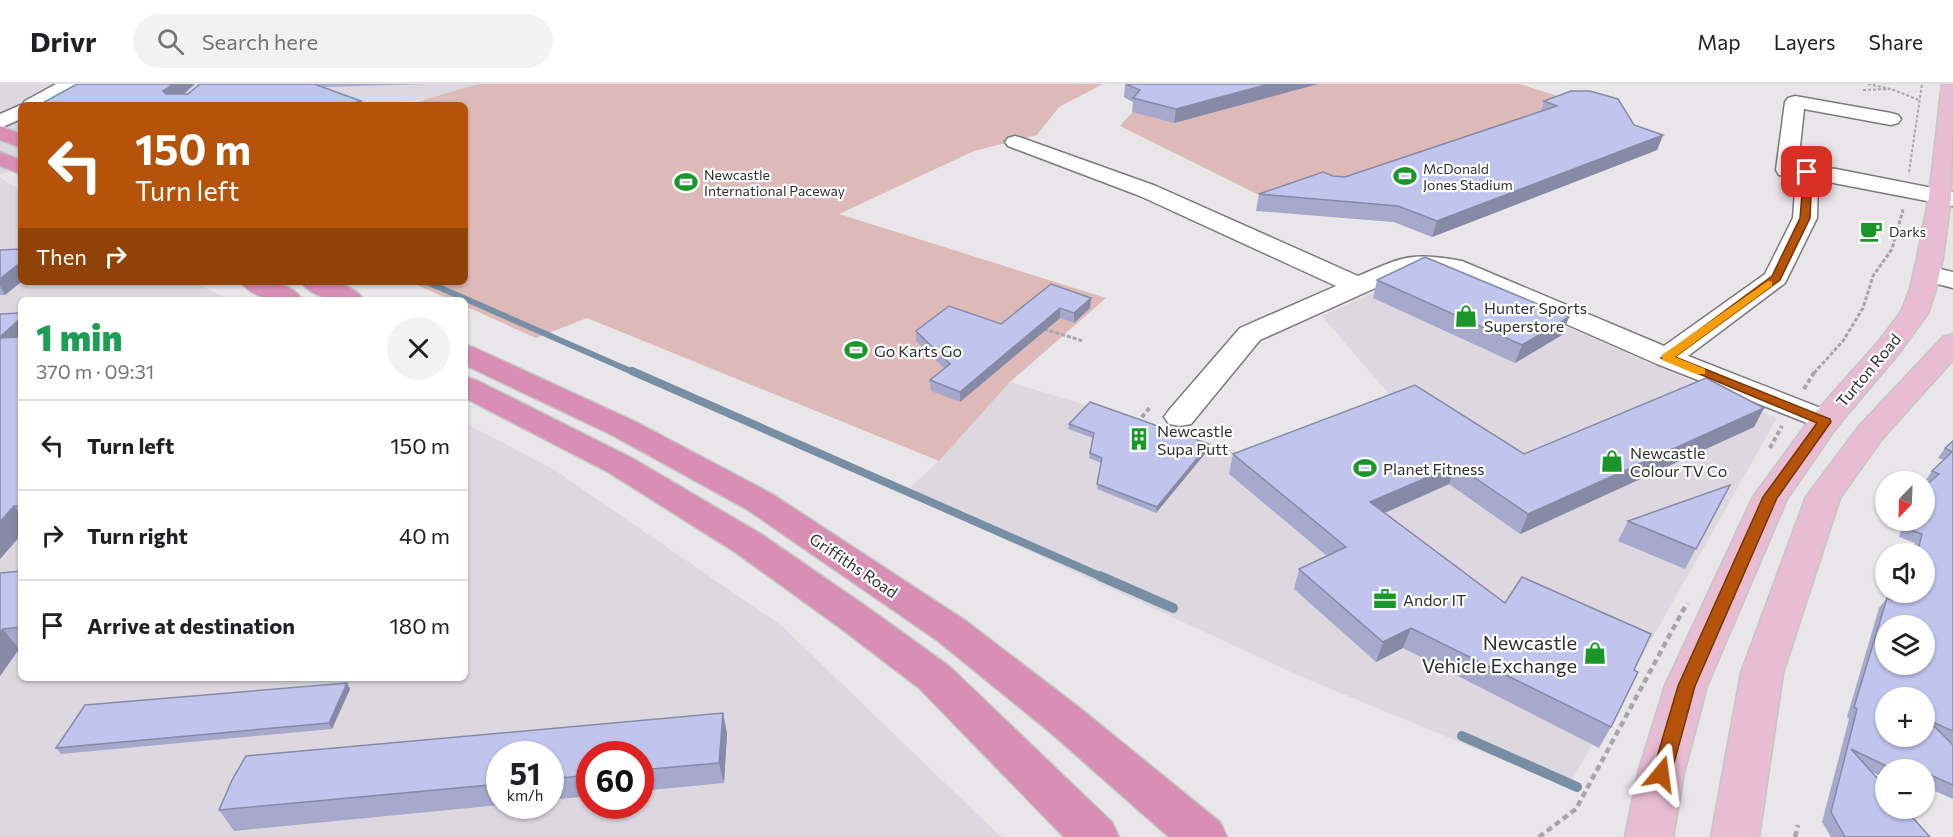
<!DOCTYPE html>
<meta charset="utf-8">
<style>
:root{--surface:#fff;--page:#f2f2f2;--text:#202124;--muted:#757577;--line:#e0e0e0}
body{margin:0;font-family:Commissioner,sans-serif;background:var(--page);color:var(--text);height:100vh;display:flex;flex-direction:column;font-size:22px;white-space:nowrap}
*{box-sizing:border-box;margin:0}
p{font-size:20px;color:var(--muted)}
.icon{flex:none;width:33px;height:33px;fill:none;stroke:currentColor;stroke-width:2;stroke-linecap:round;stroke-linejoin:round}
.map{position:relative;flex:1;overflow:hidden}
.drawer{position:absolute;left:18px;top:213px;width:450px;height:384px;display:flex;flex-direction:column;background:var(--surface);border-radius:9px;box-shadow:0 2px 4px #0004}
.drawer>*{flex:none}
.banner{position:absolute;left:18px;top:18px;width:450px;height:183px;border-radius:9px;box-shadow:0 2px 4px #0004;background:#b45309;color:#fff;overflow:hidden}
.needle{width:39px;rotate:203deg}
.fabs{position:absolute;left:1875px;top:387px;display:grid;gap:12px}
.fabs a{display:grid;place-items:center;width:60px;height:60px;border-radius:50%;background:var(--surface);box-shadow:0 2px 4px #0004;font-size:30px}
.speed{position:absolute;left:486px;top:657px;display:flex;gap:12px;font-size:30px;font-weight:700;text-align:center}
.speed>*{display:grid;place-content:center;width:78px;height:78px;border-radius:50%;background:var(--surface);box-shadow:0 2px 4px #0004;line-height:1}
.speed small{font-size:15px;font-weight:400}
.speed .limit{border:9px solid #d22;background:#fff;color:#111}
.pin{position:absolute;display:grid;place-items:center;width:51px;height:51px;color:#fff;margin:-26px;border-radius:12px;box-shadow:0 3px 9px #0006}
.me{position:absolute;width:66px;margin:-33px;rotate:16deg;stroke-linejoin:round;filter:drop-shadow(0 0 4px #0008)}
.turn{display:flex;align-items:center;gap:21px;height:126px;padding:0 18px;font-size:27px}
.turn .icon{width:78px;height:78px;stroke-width:2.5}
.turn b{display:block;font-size:42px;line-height:51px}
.then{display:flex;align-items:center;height:57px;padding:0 18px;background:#0003;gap:12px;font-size:22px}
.round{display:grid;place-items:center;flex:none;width:63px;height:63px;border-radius:32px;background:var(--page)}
.head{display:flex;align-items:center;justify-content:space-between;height:102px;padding:0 18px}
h1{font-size:36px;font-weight:800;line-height:45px;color:#1e9e55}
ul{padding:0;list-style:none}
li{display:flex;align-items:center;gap:18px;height:90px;padding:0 18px;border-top:2px solid var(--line)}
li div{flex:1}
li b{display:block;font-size:22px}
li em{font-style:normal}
header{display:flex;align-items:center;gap:36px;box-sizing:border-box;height:84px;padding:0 30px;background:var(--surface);border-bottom:2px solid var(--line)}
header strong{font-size:28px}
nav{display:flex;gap:33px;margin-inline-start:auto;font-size:21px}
.search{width:420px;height:54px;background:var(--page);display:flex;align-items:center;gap:15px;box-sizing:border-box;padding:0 21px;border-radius:33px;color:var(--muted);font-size:22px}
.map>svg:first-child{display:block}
.built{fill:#ddd8e0;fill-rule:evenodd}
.green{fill:#ddbab7}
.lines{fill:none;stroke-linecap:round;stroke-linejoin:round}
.stream-far2{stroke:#778ea4;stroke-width:6}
.stream-far1{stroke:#778ea4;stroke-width:8}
.stream{stroke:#778ea4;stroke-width:10}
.minor-casing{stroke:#7c7a7c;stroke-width:3}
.major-casing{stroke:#c5c5c5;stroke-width:3}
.highway-casing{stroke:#c5c5c5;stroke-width:3}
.path-far3{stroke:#a8a6a9;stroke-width:2;stroke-dasharray:3 2;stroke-linecap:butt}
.path-far2{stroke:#a8a6a9;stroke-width:3;stroke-dasharray:4 2;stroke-linecap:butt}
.path-far1{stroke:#a8a6a9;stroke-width:4;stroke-dasharray:4.5 3;stroke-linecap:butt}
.path{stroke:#a8a6a9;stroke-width:4.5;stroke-dasharray:6 4;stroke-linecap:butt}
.minor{fill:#fff;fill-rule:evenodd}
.major{fill:#e8bcd2;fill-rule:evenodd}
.highway{fill:#d98fb4;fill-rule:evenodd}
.wall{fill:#a6a9cc}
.shaded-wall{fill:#878aa6}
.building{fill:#c1c5ed;stroke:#878aa6;stroke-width:1.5;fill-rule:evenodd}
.route{fill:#b45309;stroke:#753606;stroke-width:1.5}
.slow{fill:#f59e0b}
.labels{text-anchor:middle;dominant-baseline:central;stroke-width:4.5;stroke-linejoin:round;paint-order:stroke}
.far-poi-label{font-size:14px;fill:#302f30;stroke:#fff;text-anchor:start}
.poi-label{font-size:16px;fill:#302f30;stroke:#fff;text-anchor:start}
.street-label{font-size:16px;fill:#302f30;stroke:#fff}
.near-poi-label{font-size:20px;fill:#302f30;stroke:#fff;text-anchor:end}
</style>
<header>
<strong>Drivr</strong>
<div class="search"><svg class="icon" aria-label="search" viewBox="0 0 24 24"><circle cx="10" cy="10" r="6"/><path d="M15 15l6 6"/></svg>Search here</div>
<nav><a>Map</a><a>Layers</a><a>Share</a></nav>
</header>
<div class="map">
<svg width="1953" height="753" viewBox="0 0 1953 753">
<rect width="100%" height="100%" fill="#e8e6e9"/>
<g class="built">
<polygon points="0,0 203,0 174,21 21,21 21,83 0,91"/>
<polygon points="343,0 479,0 430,15 364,21 331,10 187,21"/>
<path d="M 0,94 L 21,106 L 21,198 L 195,198 L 229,216 L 21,216 L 21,594 L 465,594 L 465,339 L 553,385 L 782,542 L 1001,753 L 0,753 ZM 500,670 L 550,670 L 550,722 L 500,722 ZM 590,670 L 640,670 L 640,722 L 590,722 Z"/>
<polygon points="1428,183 1777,334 1568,703 1302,593 904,409 939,377 1010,298 1252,372 1395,317 1322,232"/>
</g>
<g class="green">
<polygon points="478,0 1103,0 1059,23 1037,51 974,67 839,130 1106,214 1010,298 939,377 587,234 536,254 465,222 465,216 451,216 410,198 465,198 465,21 407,21"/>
<polygon points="1178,0 1520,0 1613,30 1657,66 1432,153 1394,138 1297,130 1120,42 1139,21 1124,13"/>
</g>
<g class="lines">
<polyline class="stream-far2" points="427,198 635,289"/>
<polyline class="stream-far1" points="632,287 1104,494"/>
<g class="stream">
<polyline points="1100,492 1173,524"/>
<polyline points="1462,652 1577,703"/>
</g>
<g class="minor-casing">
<g id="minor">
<polygon points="56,0 79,0 76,4 46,21 22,21 25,17"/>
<path d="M 1795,12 L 1891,29 L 1898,31 L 1901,35 L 1898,39 L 1891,41 L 1804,25 L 1798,81 L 1836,85 L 1953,108 L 1953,122 L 1818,96 L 1817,134 L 1785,199 L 1688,272 L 1836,330 L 1841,337 L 1836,344 L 1825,346 L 1657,280 L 1455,191 L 1430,187 L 1413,187 L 1260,256 L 1191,340 L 1180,342 L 1169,340 L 1164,333 L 1169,326 L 1240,244 L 1336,202 L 1140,112 L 1008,62 L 1005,58 L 1008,54 L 1015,52 L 1022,54 L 1156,102 L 1358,192 C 1405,172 1411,168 1462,177 L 1664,262 L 1765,190 L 1793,134 L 1796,94 L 1779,91 L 1776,86 L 1785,18 L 1788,14 Z"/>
<polygon points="21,21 21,35 0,44 0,30"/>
<polygon points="1927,182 1953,188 1953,204 1918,195 1914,190 1918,185"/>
</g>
</g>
<g class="major-casing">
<g id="major">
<polygon points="1942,0 1953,0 1951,113 1943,174 1936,205 1928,229 1899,269 1836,344 1787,415 1707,602 1684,689 1673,753 1625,753 1638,689 1665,602 1753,413 1814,330 1879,257 1901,228 1910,205 1917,174 1929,113"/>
<polygon points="1953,250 1953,276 1882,355 1840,414 1783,589 1759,753 1711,753 1741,589 1806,413 1860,341 1943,253"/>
</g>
</g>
<g class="highway-casing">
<g id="highway">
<polygon points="0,42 21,50 21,64 0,56"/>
<polygon points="0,68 21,76 21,90 0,82"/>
<path d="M 241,198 C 262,198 290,196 303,216 C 282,216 255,218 241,198 Z"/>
<path d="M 301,198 C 322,198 351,196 364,216 C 343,216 315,218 301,198 Z"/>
<polygon points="465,261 475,264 634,337 772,410 966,537 1081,625 1220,738 1227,753 1169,753 1051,649 938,557 748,426 612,351 465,281"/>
<polygon points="465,293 476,296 632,374 761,450 867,523 949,582 1112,738 1119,753 1064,753 919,604 839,543 735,468 608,388 465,314"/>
</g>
</g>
<g class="path-far3">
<polyline points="1868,0 1891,5 1919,16"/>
<polyline points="1863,6 1890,5"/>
<polyline points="1909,88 1922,0"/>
<polyline points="1902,128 1903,125"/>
</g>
<g class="path-far2">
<polyline points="1044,245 1083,257"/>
<polyline points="1814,289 1843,257 1863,224 1873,192 1892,165 1903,126"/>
</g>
<g class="path-far1">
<polyline points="1804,305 1815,287"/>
<polyline points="1137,339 1151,322"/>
<polyline points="1770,364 1782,342"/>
</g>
<g class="path">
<polyline points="1539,753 1576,725 1687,519"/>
<polyline points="1795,753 1798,741"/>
</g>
<use href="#minor" class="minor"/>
<use href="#major" class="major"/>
<use href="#highway" class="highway"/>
</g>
<g class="wall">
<polygon points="77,0 195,0 184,10 188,10 200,0 427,0 322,3 361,17 362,21 39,21"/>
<polygon points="1125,0 1318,0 1174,39 1132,28 1133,18 1124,13"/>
<polygon points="1544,17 1634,41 1663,51 1657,66 1432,153 1394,138 1256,127 1259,110 1333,92 1345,93 1541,27"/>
<polygon points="21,165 21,198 5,211 0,211 0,166"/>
<polygon points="1377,196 1569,233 1562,251 1515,279 1373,214"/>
<polygon points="1091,214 1090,224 1074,239 1060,234 960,318 931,307 930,296 945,285 916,257 916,247 1001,240"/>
<polygon points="21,229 21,451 0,475 0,230"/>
<polygon points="1764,324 1754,343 1520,450 1449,400 1385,429 1505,519 1634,586 1611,643 1599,664 1403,564 1376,578 1294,505 1299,485 1327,472 1229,390 1233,370 1524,370"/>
<polygon points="1069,340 1209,360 1208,366 1156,429 1097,405 1101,379 1089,374 1093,354 1068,345"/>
<polygon points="1953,357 1953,715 1924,702 1924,686 1886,686 1886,695 1872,688 1930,753 1831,753 1822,738 1849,635 1847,633 1879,524 1887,514 1890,515 1893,508 1924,508 1924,470 1913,470 1915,459 1899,453 1904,436 1924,436 1930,398 1926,396 1932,387 1944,376 1938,374 1945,364"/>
<polygon points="1730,401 1685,485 1618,457 1628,437"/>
<polygon points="21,487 21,565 19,565 0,592 0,489"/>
<polygon points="347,599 350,605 332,645 61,670 56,664"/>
<polygon points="723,629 727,650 724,699 640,707 640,670 590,670 590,712 550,716 550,670 500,670 500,721 234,747 219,726 232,696 246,672"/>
</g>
<g class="shaded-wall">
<polygon points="173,0 195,0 170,21 163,7"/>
<polygon points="1269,0 1318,0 1174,39 1176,25"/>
<polygon points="361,17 362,21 348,21"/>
<polygon points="1663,51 1657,66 1432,153 1437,137"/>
<polygon points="21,178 21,198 5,211 0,202 0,195"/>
<polygon points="1091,214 1090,224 1074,239 1074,229"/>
<polygon points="1060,224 1060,234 960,318 960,308"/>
<polygon points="1569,233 1562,251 1515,279 1522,261"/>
<polygon points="21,234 21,263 0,256 0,253"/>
<polygon points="1764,324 1754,343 1520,450 1528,430"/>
<polygon points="1209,360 1208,366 1156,429 1157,423"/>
<polygon points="1456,381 1449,400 1364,438 1370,418"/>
<polygon points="14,422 21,432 21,451 0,475 0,438"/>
<polygon points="1411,544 1403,564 1376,578 1383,558"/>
<polygon points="3,545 19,565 0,592 0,549"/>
<polygon points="347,599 350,605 332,645 329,639"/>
<polygon points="723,629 727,650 724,699 719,679"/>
</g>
<g class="building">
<polygon points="77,0 173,0 163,7 166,10 188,10 200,0 314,0 361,17 348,21 39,21"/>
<polygon points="1126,0 1269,0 1176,25 1133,14 1140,6"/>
<polygon points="1571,7 1590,7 1618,15 1634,41 1663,51 1437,137 1398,122 1259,110 1323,88 1333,92 1345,93 1557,22 1544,17"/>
<polygon points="21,165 21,178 0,195 0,166"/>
<polygon points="1425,173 1569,233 1522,261 1377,196"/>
<polygon points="1051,200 1091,214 1074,229 1060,224 960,308 930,296 950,280 916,247 949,222 1001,240"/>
<polygon points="21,229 21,234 0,253 0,230"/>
<polygon points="21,253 21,422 14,422 0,438 0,254"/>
<polygon points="1706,294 1764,324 1528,430 1456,381 1370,418 1505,519 1522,493 1651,550 1634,586 1638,588 1611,643 1411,544 1383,558 1299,485 1346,463 1233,370 1415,301 1524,370"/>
<polygon points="1090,318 1209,360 1157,423 1097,400 1102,374 1090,369 1094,349 1069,340"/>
<path d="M 1953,357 L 1953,647 L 1928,636 L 1953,661 L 1953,701 L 1924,688 L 1924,686 L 1895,686 L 1851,665 L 1886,704 L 1886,724 L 1904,724 L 1930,753 L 1845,753 L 1831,728 L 1857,625 L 1854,623 L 1887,514 L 1892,516 L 1894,511 L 1896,512 L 1897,508 L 1924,508 L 1924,470 L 1917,470 L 1922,450 L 1905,444 L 1908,436 L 1924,436 L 1924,403 L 1939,390 L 1932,387 L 1952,368 L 1945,364 ZM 1886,542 L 1924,542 L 1924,580 L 1886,580 ZM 1886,614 L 1924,614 L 1924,652 L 1886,652 Z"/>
<polygon points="1730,401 1696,465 1628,437"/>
<polygon points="21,487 21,543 3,545 0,549 0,489"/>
<polygon points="347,599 329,639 56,664 85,621"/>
<polygon points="723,629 719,679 640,686 640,670 590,670 590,691 550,695 550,670 500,670 500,700 219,726 232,696 246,672"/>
</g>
<polygon class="route" points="1804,86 1812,88 1810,134 1780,196 1675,273 1830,335 1831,338 1777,414 1695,602 1671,690 1668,695 1661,697 1655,695 1652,690 1678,602 1763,413 1817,339 1661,274 1772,192 1800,134"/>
<polygon class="slow" points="1768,197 1772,198 1772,202 1675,273 1705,285 1705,290 1696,290 1662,276 1662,271"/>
<defs>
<g id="stadium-bare" transform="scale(1.8)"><path d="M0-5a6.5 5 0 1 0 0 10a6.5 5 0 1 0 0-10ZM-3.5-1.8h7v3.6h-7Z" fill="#1b972a" stroke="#fff" stroke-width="2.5" paint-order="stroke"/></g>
<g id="cafe-bare" transform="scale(1.8)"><path d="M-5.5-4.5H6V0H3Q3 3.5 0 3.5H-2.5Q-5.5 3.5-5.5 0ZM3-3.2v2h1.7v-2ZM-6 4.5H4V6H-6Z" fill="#1b972a" stroke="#fff" stroke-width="2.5" paint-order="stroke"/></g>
<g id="shop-bare" transform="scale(1.8)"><path d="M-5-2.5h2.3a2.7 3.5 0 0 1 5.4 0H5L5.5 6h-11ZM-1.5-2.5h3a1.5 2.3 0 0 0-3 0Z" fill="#1b972a" stroke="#fff" stroke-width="2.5" paint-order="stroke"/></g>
<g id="building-bare" transform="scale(1.8)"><path d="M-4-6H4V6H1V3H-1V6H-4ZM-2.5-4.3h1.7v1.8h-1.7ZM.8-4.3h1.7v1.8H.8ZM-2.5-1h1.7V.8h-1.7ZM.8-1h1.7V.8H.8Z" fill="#1b972a" stroke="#fff" stroke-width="2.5" paint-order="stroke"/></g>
<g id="office-bare" transform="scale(1.8)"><path d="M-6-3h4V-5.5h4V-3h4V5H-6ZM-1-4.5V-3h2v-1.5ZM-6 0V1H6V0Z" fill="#1b972a" stroke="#fff" stroke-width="2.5" paint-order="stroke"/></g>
</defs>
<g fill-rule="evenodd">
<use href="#stadium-bare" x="1405" y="92"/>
<use href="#stadium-bare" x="686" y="98"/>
<use href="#cafe-bare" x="1871" y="147"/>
<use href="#shop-bare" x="1466" y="232"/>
<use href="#stadium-bare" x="856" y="266"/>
<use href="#building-bare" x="1139" y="355"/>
<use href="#shop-bare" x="1612" y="377"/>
<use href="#stadium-bare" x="1365" y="384"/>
<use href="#office-bare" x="1385" y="515"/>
<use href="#shop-bare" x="1595" y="569"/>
</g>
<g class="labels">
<g class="far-poi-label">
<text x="1423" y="84">McDonald<tspan x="1423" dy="16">Jones Stadium</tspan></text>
<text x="704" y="90">Newcastle<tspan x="704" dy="16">International Paceway</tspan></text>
<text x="1889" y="147">Darks</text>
</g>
<g class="poi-label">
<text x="1484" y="223">Hunter Sports<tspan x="1484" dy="18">Superstore</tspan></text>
<text x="874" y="266">Go Karts Go</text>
<text x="1157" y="346">Newcastle<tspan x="1157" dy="18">Supa Putt</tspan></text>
<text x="1630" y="368">Newcastle<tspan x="1630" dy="18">Colour TV Co</tspan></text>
<text x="1383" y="384">Planet Fitness</text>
<text x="1403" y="515">Andor IT</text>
</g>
<g class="street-label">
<text transform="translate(1868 286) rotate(-50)">Turton Road</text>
<text transform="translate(854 481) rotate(34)">Griffiths Road</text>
</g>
<g class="near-poi-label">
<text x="1577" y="558">Newcastle<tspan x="1577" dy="23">Vehicle Exchange</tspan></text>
</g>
</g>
</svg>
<div class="fabs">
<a><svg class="needle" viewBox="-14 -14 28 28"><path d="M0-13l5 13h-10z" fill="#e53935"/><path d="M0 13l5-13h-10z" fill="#757577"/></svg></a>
<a><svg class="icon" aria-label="sound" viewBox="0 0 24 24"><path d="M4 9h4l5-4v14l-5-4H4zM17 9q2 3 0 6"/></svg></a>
<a><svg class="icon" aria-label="layers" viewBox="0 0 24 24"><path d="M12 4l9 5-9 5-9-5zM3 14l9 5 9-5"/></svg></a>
<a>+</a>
<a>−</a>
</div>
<div class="speed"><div>51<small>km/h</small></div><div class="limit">60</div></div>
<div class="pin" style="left:1807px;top:88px;background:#d93025"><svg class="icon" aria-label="arrive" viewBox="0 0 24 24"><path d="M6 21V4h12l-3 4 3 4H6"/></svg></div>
<svg class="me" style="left:1661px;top:690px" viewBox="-20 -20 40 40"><path d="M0-17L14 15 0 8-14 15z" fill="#b45309" stroke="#fff" stroke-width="4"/></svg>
<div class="banner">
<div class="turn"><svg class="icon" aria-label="left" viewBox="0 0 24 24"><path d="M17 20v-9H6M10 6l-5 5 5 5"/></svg><div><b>150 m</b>Turn left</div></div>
<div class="then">Then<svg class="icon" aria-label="right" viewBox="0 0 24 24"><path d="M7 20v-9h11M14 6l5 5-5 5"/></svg></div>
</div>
<section class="drawer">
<div class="head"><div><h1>1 min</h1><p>370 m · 09:31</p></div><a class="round"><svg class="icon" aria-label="close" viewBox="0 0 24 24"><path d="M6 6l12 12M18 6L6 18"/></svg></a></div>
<ul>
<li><svg class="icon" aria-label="left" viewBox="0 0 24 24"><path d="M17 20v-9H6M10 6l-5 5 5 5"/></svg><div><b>Turn left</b></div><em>150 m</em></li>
<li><svg class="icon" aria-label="right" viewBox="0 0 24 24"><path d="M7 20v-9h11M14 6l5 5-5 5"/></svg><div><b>Turn right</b></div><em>40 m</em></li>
<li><svg class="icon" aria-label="arrive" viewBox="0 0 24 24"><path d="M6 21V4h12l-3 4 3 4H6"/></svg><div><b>Arrive at destination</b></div><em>180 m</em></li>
</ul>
</section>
</div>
